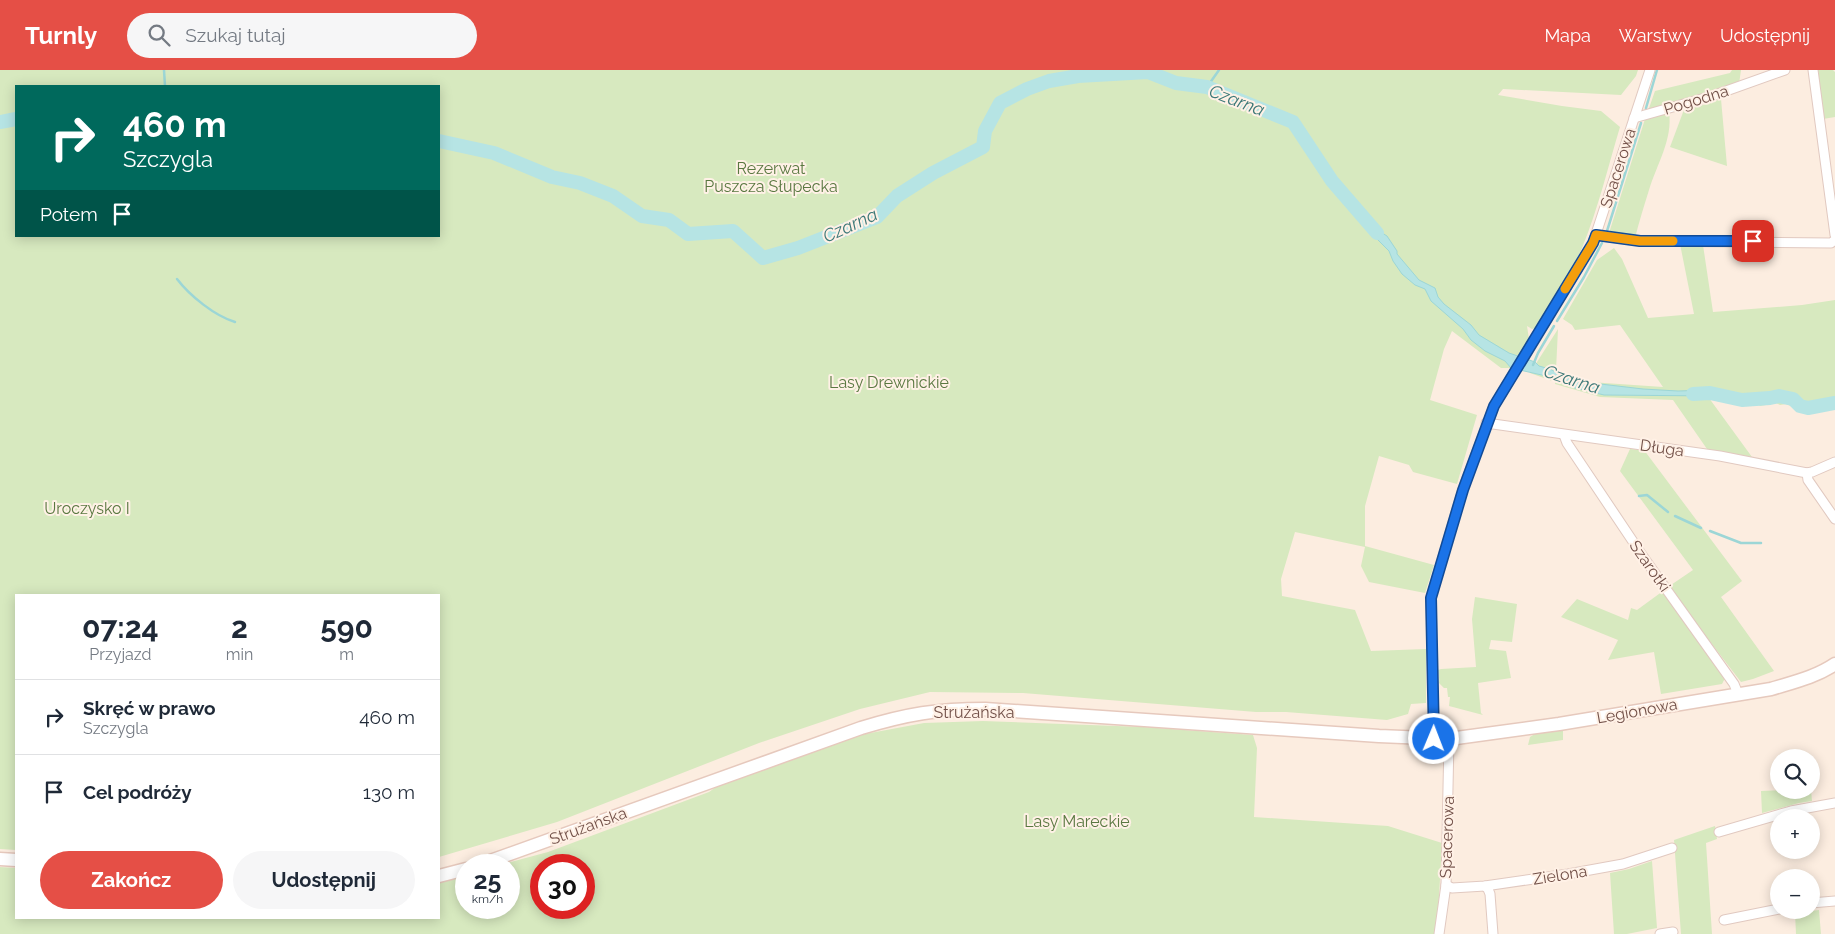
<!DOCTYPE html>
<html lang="pl">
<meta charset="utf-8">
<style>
:root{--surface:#fff;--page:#f6f6f7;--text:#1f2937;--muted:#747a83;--line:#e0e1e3;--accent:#e54f46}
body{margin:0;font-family:Raleway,sans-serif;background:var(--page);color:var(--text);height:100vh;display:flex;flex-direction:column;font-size:19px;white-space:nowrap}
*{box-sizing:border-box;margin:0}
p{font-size:16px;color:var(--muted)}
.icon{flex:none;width:28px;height:28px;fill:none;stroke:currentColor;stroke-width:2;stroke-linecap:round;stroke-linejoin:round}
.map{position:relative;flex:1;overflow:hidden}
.panel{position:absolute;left:15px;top:524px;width:425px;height:325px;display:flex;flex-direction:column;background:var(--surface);border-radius:0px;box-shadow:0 2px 12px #0003}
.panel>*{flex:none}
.banner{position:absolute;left:15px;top:15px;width:425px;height:152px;border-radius:0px;box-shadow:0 2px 12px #0003;background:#00695c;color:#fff;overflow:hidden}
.buttons{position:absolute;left:1770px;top:679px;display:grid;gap:10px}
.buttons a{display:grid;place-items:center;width:50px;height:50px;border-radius:50%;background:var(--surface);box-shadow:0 2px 12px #0003;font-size:25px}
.speed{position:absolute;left:455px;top:784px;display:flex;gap:10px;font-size:25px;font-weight:700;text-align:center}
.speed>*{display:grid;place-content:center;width:65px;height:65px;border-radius:50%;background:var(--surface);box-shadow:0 2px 12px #0003;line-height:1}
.speed small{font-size:12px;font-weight:400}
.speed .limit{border:8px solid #d22;background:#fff;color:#111}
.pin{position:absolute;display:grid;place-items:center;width:42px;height:42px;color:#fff;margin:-21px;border-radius:10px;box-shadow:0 2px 8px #0006}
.me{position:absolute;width:55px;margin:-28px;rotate:1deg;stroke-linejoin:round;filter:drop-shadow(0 0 4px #0008)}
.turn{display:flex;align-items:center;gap:18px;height:105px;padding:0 25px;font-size:22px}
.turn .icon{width:65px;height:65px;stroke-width:2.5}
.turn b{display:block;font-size:35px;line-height:42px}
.then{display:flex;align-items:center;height:48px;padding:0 25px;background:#0003;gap:10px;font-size:19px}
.eta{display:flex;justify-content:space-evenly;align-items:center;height:85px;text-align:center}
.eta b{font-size:30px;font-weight:700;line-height:35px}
.cta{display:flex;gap:10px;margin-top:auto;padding:10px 25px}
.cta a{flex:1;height:58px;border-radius:30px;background:var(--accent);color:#fff;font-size:20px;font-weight:700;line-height:58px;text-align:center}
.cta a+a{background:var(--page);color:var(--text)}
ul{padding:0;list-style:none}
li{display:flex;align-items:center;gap:15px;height:75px;padding:0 25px;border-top:1px solid var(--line)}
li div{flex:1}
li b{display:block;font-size:19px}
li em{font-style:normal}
header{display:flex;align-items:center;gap:30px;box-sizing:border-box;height:70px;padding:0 25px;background:var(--accent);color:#fff}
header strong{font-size:24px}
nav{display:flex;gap:28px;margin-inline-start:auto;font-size:18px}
.search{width:350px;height:45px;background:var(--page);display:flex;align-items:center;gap:12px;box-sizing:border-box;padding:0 18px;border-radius:28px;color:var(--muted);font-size:19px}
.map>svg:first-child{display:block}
.green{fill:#d7e9bf;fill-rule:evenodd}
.water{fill:#b6e4e4;stroke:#9cd6d6}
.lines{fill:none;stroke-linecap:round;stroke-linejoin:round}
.stream{stroke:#9cd6d6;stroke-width:2.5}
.river{stroke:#b6e4e4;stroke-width:14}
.street-casing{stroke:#e1c9c0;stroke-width:11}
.secondary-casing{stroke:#e6c9bd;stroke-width:15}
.street{stroke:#fff;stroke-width:9}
.secondary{stroke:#fff;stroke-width:12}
.route-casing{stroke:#114b97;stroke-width:12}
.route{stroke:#1a73e8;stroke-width:9}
.slow{stroke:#f59e0b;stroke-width:9}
.labels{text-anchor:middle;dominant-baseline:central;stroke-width:4;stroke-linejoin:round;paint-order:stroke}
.street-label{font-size:16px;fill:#725048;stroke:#fff1e6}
.park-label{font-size:16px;fill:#5a7841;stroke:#fff1e6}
.water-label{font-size:18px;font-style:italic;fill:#3c7878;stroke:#fff1e6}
</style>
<header>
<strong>Turnly</strong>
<div class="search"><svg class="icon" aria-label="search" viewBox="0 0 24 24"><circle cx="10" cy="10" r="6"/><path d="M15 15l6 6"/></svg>Szukaj tutaj</div>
<nav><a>Mapa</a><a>Warstwy</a><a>Udostępnij</a></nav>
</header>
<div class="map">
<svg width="1835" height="864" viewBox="0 0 1835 864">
<rect width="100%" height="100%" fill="#fcede0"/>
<g class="green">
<path d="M 0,0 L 1638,0 L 1636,6 L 1621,25 L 1503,19 L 1498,25 L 1562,36 L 1601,41 L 1620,57 C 1608,97 1598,139 1582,178 C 1570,206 1552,232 1536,258 L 1532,259 L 1527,256 L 1529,269 L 1521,285 L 1516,285 L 1511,298 L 1501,298 L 1452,261 L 1444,279 L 1430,330 L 1477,345 L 1457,414 L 1413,402 L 1409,395 L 1379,386 L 1365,436 L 1365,476 L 1434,495 L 1425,523 L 1369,512 L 1361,496 L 1365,477 L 1295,462 L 1281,509 L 1282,526 L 1355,540 L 1371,581 L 1426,579 L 1426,633 L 1411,634 L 1408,644 L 1387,650 L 1286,642 L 1256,642 L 1023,623 L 930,622 L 860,639 L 759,673 L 557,752 L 439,787 L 439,525 L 16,525 L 16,780 L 0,779 ZM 16,16 L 439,16 L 439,166 L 16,166 Z"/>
<polygon points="1732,0 1741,0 1739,14 1648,41 1655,21 1730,3"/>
<polygon points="1817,0 1833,0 1835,2 1835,47 1823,49"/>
<polygon points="1721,29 1727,96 1670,77 1685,37 1697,35 1700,36"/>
<path d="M 1669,42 C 1673,69 1657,94 1649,120 C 1644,136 1639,152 1635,168 L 1609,163 L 1645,49 Z"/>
<polygon points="1680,174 1703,175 1713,242 1802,235 1835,230 1835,338 1801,341 1786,334 1780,335 1776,333 1760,336 1756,333 1709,328 1752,387 1707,379 1673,330 1600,327 1555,314 1555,312 1530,303 1558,259 1556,300 1590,312 1663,317 1620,255 1575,260 1572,255 1563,249 1597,190 1614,178 1622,189 1648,248 1694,244"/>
<polygon points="1630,379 1644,380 1742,511 1721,527 1774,601 1753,609 1741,612 1668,517 1693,500 1620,401"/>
<polygon points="1663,521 1725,608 1722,614 1661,624 1654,582 1608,590 1618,570 1561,547 1577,529 1628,550 1631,538 1637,540"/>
<path d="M 1475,527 L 1517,534 L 1512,572 L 1491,570 L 1489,579 L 1506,581 L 1511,608 L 1478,613 L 1481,643 L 1483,645 L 1449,636 L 1450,627 L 1448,627 L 1447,618 L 1444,618 L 1439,613 C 1440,608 1438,605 1438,600 L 1441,599 L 1476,597 L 1472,549 Z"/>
<path d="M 983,651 L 1143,657 L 1253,665 L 1257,678 L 1254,747 L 1388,756 L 1442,773 L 1438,845 L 1434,864 L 0,864 L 0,797 L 16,798 L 16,848 L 439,848 L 439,812 L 466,804 L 466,838 L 509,838 L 509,795 L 500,795 L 548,782 L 709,722 L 734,704 L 865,664 L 924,653 ZM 541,795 L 584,795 L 584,838 L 541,838 Z"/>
<polygon points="1563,659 1563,670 1528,675 1530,667 1538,662"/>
<polygon points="1786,720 1786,722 1811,720 1812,731 1799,733 1762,743 1761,721"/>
<polygon points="1715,756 1717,769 1706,773 1712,864 1681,864 1674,770"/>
<polygon points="1652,791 1657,858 1627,864 1614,864 1610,803 1629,799"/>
<polygon points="1819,840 1821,864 1796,864 1795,843"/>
</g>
<polygon class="water" points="1368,148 1376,159 1387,166 1397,181 1397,184 1419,210 1435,218 1438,227 1444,234 1471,255 1479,265 1509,283 1535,292 1539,296 1550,299 1561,305 1592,313 1643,319 1678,321 1711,320 1713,326 1604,325 1571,317 1546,306 1511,298 1505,291 1485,281 1471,270 1463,259 1431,231 1425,219 1415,215 1402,204 1393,191 1389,181 1377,169 1364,150"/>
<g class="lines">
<g class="stream">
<polyline points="164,0 165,16"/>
<polyline points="1207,17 1219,0"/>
<polyline points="1646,38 1657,0"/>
<polyline points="1607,161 1641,53"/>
<path d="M 177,209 C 190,226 215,246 235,252"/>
<polyline points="1557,251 1584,207 1602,173"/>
<polyline points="1533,295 1538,283 1554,256"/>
<polyline points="1639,426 1647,425 1668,442"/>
<polyline points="1675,446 1701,458"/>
<polyline points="1710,461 1741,473 1761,473"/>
</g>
<g class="river">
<polyline points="0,52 16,49"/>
<polyline points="439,71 494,83 552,107 580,113 613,126 642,146 669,150 688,164 733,161 763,188 798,178 877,147 897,126 933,103 983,77 985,61 1000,33 1027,19 1049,11 1078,6 1148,2 1176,13 1207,17 1293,52 1332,111 1377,163"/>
<polyline points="1693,324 1710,323 1742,330 1770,328 1779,326 1793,329 1800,336 1808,338 1835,333"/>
</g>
<g class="street-casing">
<g id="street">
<polyline points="1813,0 1835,165"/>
<polyline points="1634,48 1712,26 1785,0"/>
<polyline points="1596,165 1640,171 1831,173 1835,170"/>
<polyline points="1486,353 1720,386 1807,403 1812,402 1835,392"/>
<polyline points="1564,365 1567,373 1644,488 1734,614 1738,624"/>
<polyline points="1807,403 1808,410 1835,449"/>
<polyline points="1434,669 1431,528 1463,419 1494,336 1593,173 1650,0"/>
<polyline points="1719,762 1791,741 1835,733"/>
<polyline points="1446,815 1452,818 1485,816 1568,804 1623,794 1672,778"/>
<polyline points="1485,816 1488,819 1490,824 1493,864"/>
<polyline points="1811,833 1835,831"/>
<polyline points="1724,850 1779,839"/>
<polyline points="1439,864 1446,815 1449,669"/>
<polyline points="1660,864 1673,862"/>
</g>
</g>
<g class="secondary-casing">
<g id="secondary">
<polyline points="0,789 16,790"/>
<path d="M 479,795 L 861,658 C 907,644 937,639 985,639 L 1379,666 L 1449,669 L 1559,654 L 1771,619 C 1794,612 1816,607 1835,594"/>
<polyline points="439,806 466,799"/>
</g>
</g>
<use href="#street" class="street"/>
<use href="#secondary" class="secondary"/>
</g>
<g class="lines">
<g class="route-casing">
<polyline id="route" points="1434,669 1431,528 1463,420 1494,336 1593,173 1596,165 1640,171 1753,171"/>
</g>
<use href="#route" class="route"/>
<polyline class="slow" points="1565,219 1593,173 1596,165 1640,171 1673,171"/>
</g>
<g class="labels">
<g class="street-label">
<text transform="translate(1696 30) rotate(-17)">Pogodna</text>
<text transform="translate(1618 98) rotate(-72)">Spacerowa</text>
<text transform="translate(1662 378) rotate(8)">Długa</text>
<text transform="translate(1650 496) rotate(55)">Szarotki</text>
<text transform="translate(1637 641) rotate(-10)">Legionowa</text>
<text x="974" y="642">Strużańska</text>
<text transform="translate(588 756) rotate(-20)">Strużańska</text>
<text transform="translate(1447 767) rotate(-88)">Spacerowa</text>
<text transform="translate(1560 805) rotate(-9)">Zielona</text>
</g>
<g class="park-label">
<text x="771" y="98">Rezerwat<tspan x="771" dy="18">Puszcza Słupecka</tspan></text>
<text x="889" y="312">Lasy Drewnickie</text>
<text x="87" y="438">Uroczysko I</text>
<text x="1077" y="751">Lasy Mareckie</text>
</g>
<g class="water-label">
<text transform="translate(1237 30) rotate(21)">Czarna</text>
<text transform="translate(850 155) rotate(-25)">Czarna</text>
<text transform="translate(1572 309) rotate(18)">Czarna</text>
</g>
</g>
</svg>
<div class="buttons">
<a><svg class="icon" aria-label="search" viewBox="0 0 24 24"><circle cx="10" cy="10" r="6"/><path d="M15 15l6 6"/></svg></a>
<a>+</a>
<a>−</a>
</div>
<div class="speed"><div>25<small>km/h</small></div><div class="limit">30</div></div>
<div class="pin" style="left:1753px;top:171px;background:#d93025"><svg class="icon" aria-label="arrive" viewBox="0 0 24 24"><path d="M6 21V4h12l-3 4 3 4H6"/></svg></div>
<svg class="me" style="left:1434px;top:669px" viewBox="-20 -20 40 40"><circle r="17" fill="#1a73e8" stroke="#fff" stroke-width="3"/><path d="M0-11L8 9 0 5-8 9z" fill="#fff"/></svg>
<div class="banner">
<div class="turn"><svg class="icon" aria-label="right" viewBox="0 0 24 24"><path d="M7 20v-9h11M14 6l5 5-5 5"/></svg><div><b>460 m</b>Szczygla</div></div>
<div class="then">Potem<svg class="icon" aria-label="arrive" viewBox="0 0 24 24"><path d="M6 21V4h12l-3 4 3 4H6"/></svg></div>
</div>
<section class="panel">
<div class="eta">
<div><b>07:24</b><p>Przyjazd</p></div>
<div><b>2</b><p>min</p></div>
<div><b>590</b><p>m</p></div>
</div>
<ul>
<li><svg class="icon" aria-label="right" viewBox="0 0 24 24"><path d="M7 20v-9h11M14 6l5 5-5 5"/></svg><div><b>Skręć w prawo</b><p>Szczygla</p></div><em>460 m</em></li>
<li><svg class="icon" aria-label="arrive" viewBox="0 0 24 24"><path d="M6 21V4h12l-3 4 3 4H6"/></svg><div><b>Cel podróży</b></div><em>130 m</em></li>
</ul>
<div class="cta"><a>Zakończ</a><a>Udostępnij</a></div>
</section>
</div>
